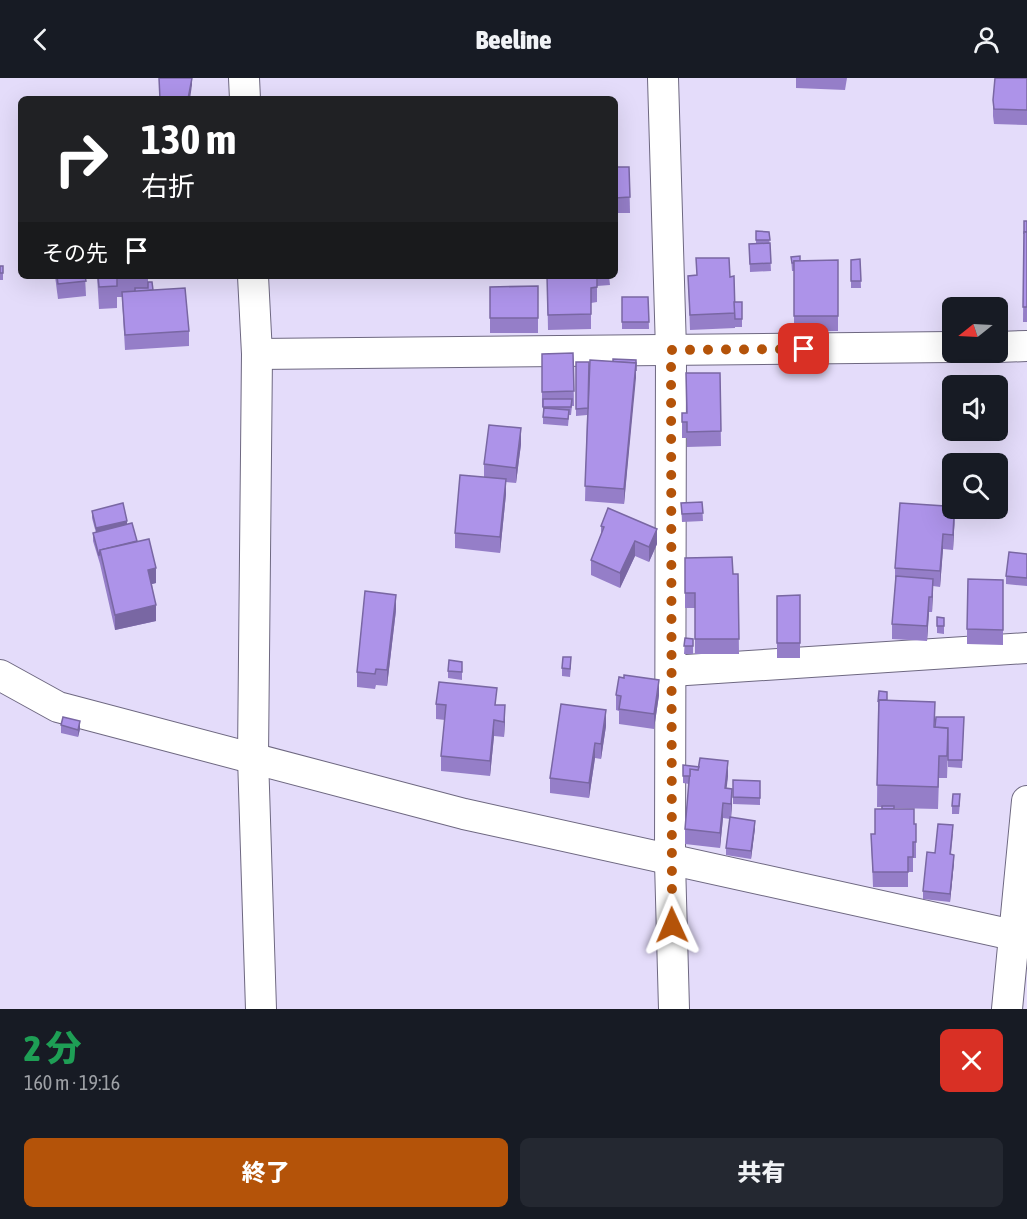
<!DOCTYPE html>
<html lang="ja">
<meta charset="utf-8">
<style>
:root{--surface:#171b24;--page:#242831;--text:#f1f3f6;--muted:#9ea1a6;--accent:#b45309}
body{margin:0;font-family:"Asap Condensed","Noto Sans JP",sans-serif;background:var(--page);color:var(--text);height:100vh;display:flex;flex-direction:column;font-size:22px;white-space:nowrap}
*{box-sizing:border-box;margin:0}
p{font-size:20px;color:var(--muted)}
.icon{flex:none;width:33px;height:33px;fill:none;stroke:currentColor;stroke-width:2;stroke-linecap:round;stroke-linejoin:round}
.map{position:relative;height:931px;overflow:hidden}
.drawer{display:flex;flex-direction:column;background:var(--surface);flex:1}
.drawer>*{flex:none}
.guide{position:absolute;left:18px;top:18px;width:600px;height:183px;border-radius:9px;box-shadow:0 6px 24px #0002;background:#202124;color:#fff;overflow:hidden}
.needle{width:39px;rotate:252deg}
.buttons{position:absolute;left:942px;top:219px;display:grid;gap:12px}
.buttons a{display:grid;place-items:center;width:66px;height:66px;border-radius:9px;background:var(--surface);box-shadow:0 6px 24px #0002;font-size:30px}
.pin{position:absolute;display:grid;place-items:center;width:51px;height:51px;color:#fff;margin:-26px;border-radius:12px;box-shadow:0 3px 9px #0006}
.me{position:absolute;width:66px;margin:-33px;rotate:359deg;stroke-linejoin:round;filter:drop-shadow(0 0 4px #0008)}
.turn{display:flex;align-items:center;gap:21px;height:126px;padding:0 24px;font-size:27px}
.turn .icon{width:78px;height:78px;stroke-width:2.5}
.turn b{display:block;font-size:42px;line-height:51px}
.then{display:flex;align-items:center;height:57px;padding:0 24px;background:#0003;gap:12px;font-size:22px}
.round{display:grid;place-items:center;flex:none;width:63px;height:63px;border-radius:9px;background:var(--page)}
.headline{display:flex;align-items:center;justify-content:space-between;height:102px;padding:0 24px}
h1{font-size:36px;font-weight:800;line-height:45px;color:#1e9e55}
.primary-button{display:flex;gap:12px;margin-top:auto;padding:12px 24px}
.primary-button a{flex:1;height:69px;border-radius:9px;background:var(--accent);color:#fff;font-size:24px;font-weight:800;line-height:69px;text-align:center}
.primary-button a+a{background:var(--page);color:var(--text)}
header{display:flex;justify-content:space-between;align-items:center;height:78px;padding:0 24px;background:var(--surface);font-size:27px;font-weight:800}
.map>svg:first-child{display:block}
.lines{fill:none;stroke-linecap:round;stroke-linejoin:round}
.minor-casing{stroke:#6e6881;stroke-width:32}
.minor{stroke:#fff;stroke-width:30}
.wall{fill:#957ec8}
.shaded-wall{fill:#7967a3}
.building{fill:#ad93e9;stroke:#7967a3;stroke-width:1.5}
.route{stroke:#b45309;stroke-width:10;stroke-dasharray:0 18}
</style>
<header><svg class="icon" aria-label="back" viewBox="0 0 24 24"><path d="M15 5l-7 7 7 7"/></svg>Beeline<svg class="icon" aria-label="person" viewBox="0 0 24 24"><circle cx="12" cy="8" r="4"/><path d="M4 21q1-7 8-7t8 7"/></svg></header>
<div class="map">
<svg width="1027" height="931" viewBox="0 0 1027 931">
<rect width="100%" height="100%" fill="#e4dcfa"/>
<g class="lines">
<g class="minor-casing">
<g id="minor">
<polyline points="244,0 245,21"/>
<polyline points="663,0 671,272 670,784 674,931"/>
<polyline points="253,198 257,276 253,679 261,931"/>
<polyline points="998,269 1027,268"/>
<polyline points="257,276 952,269"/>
<polyline points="671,593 1027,570"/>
<polyline points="0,597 58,629 464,736 1027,860"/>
<polyline points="1007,931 1027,723"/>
</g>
</g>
<use href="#minor" class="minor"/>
</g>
<g class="wall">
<polygon points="796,0 847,0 845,12 796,10"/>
<polygon points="1027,0 1027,47 994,46 993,38 993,22"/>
<polygon points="615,89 629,89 630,135 615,135"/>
<polygon points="1024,143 1027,143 1027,244 1023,244"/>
<polygon points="756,153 769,154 771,193 750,194 749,166 756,165"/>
<polygon points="791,179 800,183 838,182 838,253 794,253 794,193 792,193"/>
<polygon points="696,180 730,199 734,224 742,224 742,249 735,249 735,250 690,252 688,198 697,197"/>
<polygon points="860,181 861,210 851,210 851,182"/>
<rect x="0" y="188" width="3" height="14"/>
<polygon points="55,198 85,198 86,218 58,221"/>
<polygon points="97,198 148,198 148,204 153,212 189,253 189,268 125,272 122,219 117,219 117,230 99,231"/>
<polygon points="547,198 609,198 610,207 597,208 597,224 591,225 591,251 548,252"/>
<polygon points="538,208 538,255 490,255 490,209"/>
<polygon points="622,219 648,219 649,251 622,251"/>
<polygon points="573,275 574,328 572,328 571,337 569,337 568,348 543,346 543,329 542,329 542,276"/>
<polygon points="636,290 624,426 585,423 587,337 576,338 576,331"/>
<polygon points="720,295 721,368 687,369 687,360 682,360 682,335 687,335"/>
<polygon points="521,366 516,405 506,404 506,416 500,475 455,470 455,455 484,399 484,386"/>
<polygon points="702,424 703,443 682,444 681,425"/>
<polygon points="92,433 127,446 137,463 156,505 152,506 156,543 115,552 100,486 93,463 93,455 96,455 92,440"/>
<polygon points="945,435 955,435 953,472 943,471 940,509 933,508 932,534 929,534 927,563 892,561 892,546 896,505 895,505 895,490"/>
<polygon points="601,448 657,466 649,484 635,478 620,510 591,497 591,482 601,458"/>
<polygon points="1027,476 1027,508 1006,506 1006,498"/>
<polygon points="685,480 733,496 738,496 739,576 695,576 695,530 685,530"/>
<polygon points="1003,502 1003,567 967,566 967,551"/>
<polygon points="800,517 800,580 777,580 777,518"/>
<polygon points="396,532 387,608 376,607 375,611 357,609 357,594"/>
<polygon points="937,539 944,540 944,556 937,555"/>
<polygon points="685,560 693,561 693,576 684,576"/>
<polygon points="571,587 570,599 562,598 562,590"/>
<polygon points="462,592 462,602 448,600 448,593"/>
<polygon points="616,617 659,617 654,651 619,646 619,633 616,632"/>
<polygon points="887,622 934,649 964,639 962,690 948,689 948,673 947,700 939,700 938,731 894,730 894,731 914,746 916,746 916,780 913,780 913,794 908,794 908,809 873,809 871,756 875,756 882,729 877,729 878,624"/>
<polygon points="436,626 497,627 505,642 504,659 494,658 490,698 441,693 441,678 445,642 436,641"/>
<polygon points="61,647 80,651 78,659 61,655"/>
<polygon points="606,648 601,681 595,680 589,720 550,715 550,700"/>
<polygon points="683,698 728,698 726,710 732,726 731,739 755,750 751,781 726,777 726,770 730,741 723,740 720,770 685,766 685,751 689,706 683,705"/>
<polygon points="733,702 760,703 760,727 733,726"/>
<polygon points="960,724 959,736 952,736 952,728"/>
<polygon points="953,755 951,776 954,784 950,824 923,821 923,813 935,775"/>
</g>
<g class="shaded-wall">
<polygon points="192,0 192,7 190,21 188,21"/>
<polygon points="636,285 636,300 624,426 624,411"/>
<polygon points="521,350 521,366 516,405 516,390"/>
<polygon points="506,401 506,416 500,475 500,459"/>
<polygon points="955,435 954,453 953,472 953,457"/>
<polygon points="127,443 127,450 96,457 96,450"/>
<polygon points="657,451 657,466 649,484 649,469"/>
<polygon points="943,456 943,471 940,509 940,493"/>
<polygon points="635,463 635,478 620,510 620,495"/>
<polygon points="156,490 156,505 148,507 148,492"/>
<polygon points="933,501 933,516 932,534 932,519"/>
<polygon points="396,517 396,532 387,608 387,592"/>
<polygon points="929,519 929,534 927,563 927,548"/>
<polygon points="156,527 156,543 115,552 115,537"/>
<polygon points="659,602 659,617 654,651 654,636"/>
<polygon points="505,627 505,642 504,659 504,644"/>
<polygon points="606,632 606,648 601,681 601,666"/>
<polygon points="494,642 494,658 490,698 490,683"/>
<polygon points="80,643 80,651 78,659 78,652"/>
<polygon points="595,665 595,680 589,720 589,705"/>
<polygon points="728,683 728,698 725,725 725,710"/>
<polygon points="732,711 732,726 731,741 731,726"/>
<polygon points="723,725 723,740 720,770 720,755"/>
<polygon points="755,743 755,750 751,781 751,773"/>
<polygon points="954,777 954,784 950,824 950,816"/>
</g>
<g class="building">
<polygon points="159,0 192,0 188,21 160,21"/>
<polygon points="995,0 1027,0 1027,32 994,31 993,22"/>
<polygon points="615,89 629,89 630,119 615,120"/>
<polygon points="1024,143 1027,143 1027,154 1024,154 1024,156"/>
<polygon points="756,153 769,154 770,162 756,162"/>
<polygon points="1024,154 1027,154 1027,229 1023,229"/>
<polygon points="770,165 771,185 750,186 749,166"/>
<polygon points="800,178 800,183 794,183 794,185 792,185 791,179"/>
<polygon points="696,180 729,180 730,199 734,198 735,235 690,237 688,198 697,197"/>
<polygon points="860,181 861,203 851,203 851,182"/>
<polygon points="838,182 838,238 794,238 794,183"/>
<rect x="0" y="188" width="3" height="7"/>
<polygon points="57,198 85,198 86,203 58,206"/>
<polygon points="98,198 117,198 117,208 99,209"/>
<polygon points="547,198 597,198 597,209 591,210 591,236 548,237"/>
<polygon points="597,198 609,198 610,200 597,200"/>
<polygon points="148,204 152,204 153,212 135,214 135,210 148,210"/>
<polygon points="538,208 538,240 490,240 490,209"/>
<polygon points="185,210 189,253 125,257 122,214"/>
<polygon points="622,219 648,219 649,244 622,244"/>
<polygon points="734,224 742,224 742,241 735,241"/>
<polygon points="573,275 574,313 542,314 542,276"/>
<polygon points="613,281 636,282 636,293 636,285 613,284"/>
<polygon points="590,282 636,285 624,411 585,408"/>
<polygon points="576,284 589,284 588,330 576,331"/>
<polygon points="686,295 720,295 721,353 687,354 687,344 682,344 682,335 687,335"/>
<polygon points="543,321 572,321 571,329 543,329"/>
<polygon points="544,330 569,332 568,341 543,339"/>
<polygon points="489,347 521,350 516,390 484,386"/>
<polygon points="460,397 506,401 500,459 455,455"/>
<polygon points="702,424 703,435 682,436 681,425"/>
<polygon points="123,425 127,443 96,450 92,433"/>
<polygon points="900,425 945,428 944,437 954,437 953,457 943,456 940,493 895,490"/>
<polygon points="608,430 657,451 649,469 635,463 620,495 591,482 604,449 601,448"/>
<polygon points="945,434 955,435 954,440 954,437 944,437"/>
<polygon points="132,445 137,463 100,472 99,478 93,455"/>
<polygon points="149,461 156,490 148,492 156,527 115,537 100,472"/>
<polygon points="1009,474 1027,476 1027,500 1006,498"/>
<polygon points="732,479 733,496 738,496 739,561 695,561 695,515 685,515 685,480"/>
<polygon points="896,498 933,501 932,519 929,519 927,548 892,546"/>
<polygon points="968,501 1003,502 1003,552 967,551"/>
<polygon points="365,513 396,517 387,592 376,591 375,596 357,594"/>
<polygon points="800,517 800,565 777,565 777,518"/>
<polygon points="937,539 944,540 944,548 937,548"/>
<polygon points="685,560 693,561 693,568 684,568"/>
<polygon points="563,579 571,579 570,591 562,590"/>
<polygon points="449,582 462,584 462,594 448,593"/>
<polygon points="624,597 659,602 654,636 619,631 621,618 616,617 619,599 624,600"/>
<polygon points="439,604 497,610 495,627 505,627 504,644 494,642 490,683 441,678 446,627 436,626"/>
<polygon points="879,613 887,614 887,622 879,622 878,624"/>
<polygon points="879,622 935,624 934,649 948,650 947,678 939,678 938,709 877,707"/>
<polygon points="561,626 606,632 601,666 595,665 589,705 550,700"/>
<polygon points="63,639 80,643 78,652 61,647"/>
<polygon points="936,639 964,639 962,682 948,682 948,650 935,649"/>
<polygon points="700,680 728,683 725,710 732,711 731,726 723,725 720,755 685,751 690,691 698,692"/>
<polygon points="683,687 699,689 698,692 690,691 690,698 683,698"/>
<polygon points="733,702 760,703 760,720 733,719"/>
<polygon points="953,716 960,716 959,728 952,728"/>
<rect x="882" y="728" width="12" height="3"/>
<polygon points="875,731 914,731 914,746 916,746 916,764 913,764 913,779 908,779 908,794 873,794 871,756 875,756"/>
<polygon points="730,739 755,743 751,773 726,770"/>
<polygon points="938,746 953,747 950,776 954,777 950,816 923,813 927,774 935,775"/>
</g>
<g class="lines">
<polyline class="route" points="672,847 671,272 804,271"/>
</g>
</svg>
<div class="buttons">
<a><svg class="needle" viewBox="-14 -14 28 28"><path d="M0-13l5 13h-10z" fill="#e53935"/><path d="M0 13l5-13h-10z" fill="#9ea1a6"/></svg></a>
<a><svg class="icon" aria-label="sound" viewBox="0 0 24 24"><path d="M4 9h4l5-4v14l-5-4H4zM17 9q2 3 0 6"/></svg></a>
<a><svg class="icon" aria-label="search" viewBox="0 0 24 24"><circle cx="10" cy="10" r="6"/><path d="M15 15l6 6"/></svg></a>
</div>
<div class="pin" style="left:804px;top:271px;background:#d93025"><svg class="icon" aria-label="arrive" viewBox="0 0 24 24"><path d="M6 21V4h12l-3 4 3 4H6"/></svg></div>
<svg class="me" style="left:672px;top:847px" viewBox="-20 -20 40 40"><path d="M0-17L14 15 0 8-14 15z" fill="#b45309" stroke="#fff" stroke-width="4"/></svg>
<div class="guide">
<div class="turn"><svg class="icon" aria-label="right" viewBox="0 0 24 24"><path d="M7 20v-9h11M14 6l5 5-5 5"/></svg><div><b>130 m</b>右折</div></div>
<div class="then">その先<svg class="icon" aria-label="arrive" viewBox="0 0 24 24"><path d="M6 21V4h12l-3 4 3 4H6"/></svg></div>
</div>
</div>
<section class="drawer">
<div class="headline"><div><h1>2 分</h1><p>160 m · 19:16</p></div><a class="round" style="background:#d93025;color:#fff"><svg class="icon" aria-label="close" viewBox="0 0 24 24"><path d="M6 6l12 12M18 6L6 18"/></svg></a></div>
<div class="primary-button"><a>終了</a><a>共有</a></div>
</section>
